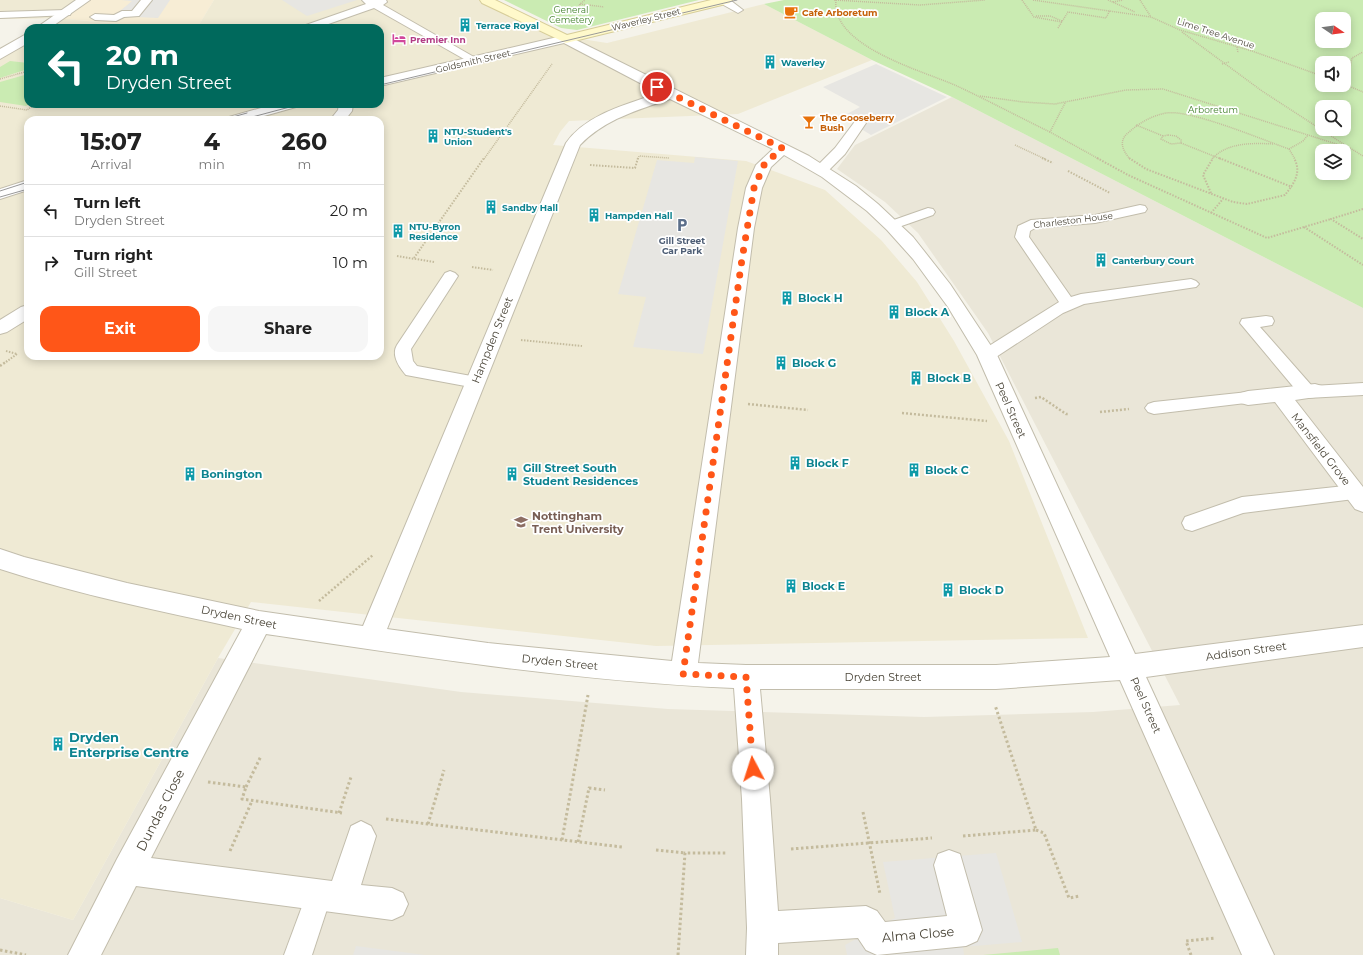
<!DOCTYPE html>
<style>
:root{--surface:#fff;--page:#f6f6f6;--text:#222;--muted:#767676;--line:#e0e0e0;--accent:#ff5618}
body{margin:0;font-family:Montserrat,sans-serif;background:var(--page);color:var(--text);height:100vh;display:flex;flex-direction:column;font-size:15px;white-space:nowrap}
*{box-sizing:border-box;margin:0}
p{font-size:13px;color:var(--muted)}
.icon{flex:none;width:22px;height:22px;fill:none;stroke:currentColor;stroke-width:2;stroke-linecap:round;stroke-linejoin:round}
.map{position:relative;flex:1;overflow:hidden}
.sheet{position:absolute;left:24px;top:116px;width:360px;height:244px;display:flex;flex-direction:column;background:var(--surface);border-radius:12px;box-shadow:0 2px 10px #0003}
.sheet>*{flex:none}
.top-card{position:absolute;left:24px;top:24px;width:360px;height:84px;border-radius:12px;box-shadow:0 2px 10px #0003;background:#00695c;color:#fff;overflow:hidden}
.needle{width:26px;rotate:103deg}
.buttons{position:absolute;left:1315px;top:12px;display:grid;gap:8px}
.buttons a{display:grid;place-items:center;width:36px;height:36px;border-radius:8px;background:var(--surface);box-shadow:0 2px 10px #0003;font-size:20px}
.pin{position:absolute;display:grid;place-items:center;width:34px;height:34px;color:#fff;margin:-17px;border:2px solid #fff;border-radius:50%;box-shadow:0 1px 4px #0007}
.me{position:absolute;width:44px;margin:-22px;rotate:355deg;stroke-linejoin:round;filter:drop-shadow(0 0 3px #0008)}
.turn{display:flex;align-items:center;gap:14px;height:84px;padding:0 16px;font-size:18px}
.turn .icon{width:52px;height:52px;stroke-width:2.5}
.turn b{display:block;font-size:28px;line-height:34px}
.eta{display:flex;justify-content:space-evenly;align-items:center;height:68px;text-align:center}
.eta b{font-size:24px;font-weight:700;line-height:28px}
.cta{display:flex;gap:8px;margin-top:auto;padding:8px 16px}
.cta a{flex:1;height:46px;border-radius:12px;background:var(--accent);color:#fff;font-size:16px;font-weight:700;line-height:46px;text-align:center}
.cta a+a{background:var(--page);color:var(--text)}
ul{padding:0;list-style:none}
li{display:flex;align-items:center;gap:12px;height:52px;padding:0 16px;border-top:1px solid var(--line)}
li div{flex:1}
li b{display:block;font-size:15px}
li em{font-style:normal}
.map>svg:first-child{display:block}
.residential{fill:#eae6d8}
.commercial{fill:#f7edd5}
.education{fill:#efead4;fill-rule:evenodd}
.green{fill:#caebb2;fill-rule:evenodd}
.parking{fill:#e7e6e2}
.lines{fill:none;stroke-linecap:round;stroke-linejoin:round}
.lane-casing{stroke:#c2bdac;stroke-width:2}
.street-casing{stroke:#c2bdac;stroke-width:2}
.secondary-casing{stroke:#d7cd99;stroke-width:2}
.path-far3{stroke:#c4bb9d;stroke-width:1.5;stroke-dasharray:1 1;stroke-linecap:butt}
.path-far2{stroke:#c4bb9d;stroke-width:2;stroke-dasharray:1.5 1.5;stroke-linecap:butt}
.path-far1{stroke:#c4bb9d;stroke-width:2.5;stroke-dasharray:2 2;stroke-linecap:butt}
.path{stroke:#c4bb9d;stroke-width:3;stroke-dasharray:2.5 2.5;stroke-linecap:butt}
.lane{fill:#fff;fill-rule:evenodd}
.street{fill:#fff;fill-rule:evenodd}
.secondary{fill:#fff9cb;fill-rule:evenodd}
.tram{stroke:#999;stroke-width:1}
.route{stroke:#ff5618;stroke-width:7;stroke-dasharray:0 12.6}
.labels{text-anchor:middle;dominant-baseline:central;stroke-width:3.5;stroke-linejoin:round;paint-order:stroke}
.far-park-label{font-size:9px;fill:#3e7f28;stroke:#fff}
.far-food-label{font-size:9px;font-weight:bold;fill:#c56008;stroke:#fff;text-anchor:start}
.far-street-label{font-size:9px;fill:#4a4538;stroke:#fff}
.far-culture-label{font-size:9px;font-weight:bold;fill:#0d838f;stroke:#fff;text-anchor:start}
.far-hotel-label{font-size:9px;font-weight:bold;fill:#b23c85;stroke:#fff;text-anchor:start}
.far-service-label{font-size:9px;font-weight:bold;fill:#4e5e75;stroke:#fff}
.culture-label{font-size:11px;font-weight:bold;fill:#0d838f;stroke:#fff;text-anchor:start}
.street-label{font-size:11px;fill:#4a4538;stroke:#fff}
.education-label{font-size:11px;font-weight:bold;fill:#785e54;stroke:#fff;text-anchor:start}
.near-culture-label{font-size:13px;font-weight:bold;fill:#0d838f;stroke:#fff;text-anchor:start}
.near-street-label{font-size:13px;fill:#4a4538;stroke:#fff}
</style>
<div class="map">
<svg width="1363" height="955" viewBox="0 0 1363 955">
<rect width="100%" height="100%" fill="#f5f3ea"/>
<polygon class="residential" points="952,97 1363,308 1363,955 0,955 0,898 73,920 218,658 461,692 668,709 924,717 1093,712 1180,705 988,333 918,233 885,202 837,169 855,145"/>
<polygon class="commercial" points="0,0 214,0 197,28 166,28 55,18 0,19"/>
<g class="education">
<polygon points="0,0 81,0 55,18 163,28 39,28 54,18 0,19"/>
<path d="M 214,0 L 488,0 L 562,36 L 607,43 L 764,4 L 872,60 L 738,114 L 569,121 L 560,132 L 553,145 L 746,161 L 825,190 L 881,240 L 917,282 L 954,341 L 1009,441 L 1088,638 L 656,646 L 251,602 L 218,658 L 73,920 L 0,898 L 0,54 L 28,35 L 28,104 L 380,104 L 380,28 L 197,28 ZM 28,120 L 380,120 L 380,356 L 28,356 Z"/>
</g>
<g class="green">
<polygon points="504,0 699,0 577,30 561,28"/>
<path d="M 784,0 L 1363,0 L 1363,308 L 952,97 L 872,60 L 764,4 ZM 1322,19 L 1344,19 L 1344,41 L 1322,41 ZM 1322,63 L 1344,63 L 1344,85 L 1322,85 ZM 1322,107 L 1344,107 L 1344,129 L 1322,129 ZM 1322,151 L 1344,151 L 1344,173 L 1322,173 Z"/>
<polygon points="10,61 28,63 28,69 0,78 0,67"/>
<polygon points="28,74 28,104 30,104 26,106 0,102 0,82"/>
<polygon points="1058,948 1060,955 983,955"/>
</g>
<g class="parking">
<polygon points="121,0 170,0 158,18 114,16 132,1"/>
<polygon points="282,0 357,0 307,16"/>
<polygon points="876,64 947,97 871,135 853,124 855,118 847,114 860,107 823,87"/>
<polygon points="695,157 738,161 703,354 633,347 646,297 618,294 657,160 694,163"/>
<polygon points="996,853 1022,942 963,947 964,955 847,955 845,945 895,918 883,862"/>
<polygon points="356,946 425,955 353,955"/>
</g>
<g class="lines">
<g class="lane-casing">
<g id="lane">
<polygon points="141,0 152,0 139,16 124,17 116,21 95,20 90,17 95,14 114,15 122,11 132,11"/>
<polygon points="362,0 386,0 387,2 383,5 481,61 479,63 471,63 374,8 317,28 302,28 303,26 366,4"/>
<polygon points="720,0 730,0 743,10 738,13 720,3"/>
<polygon points="66,10 70,11 71,13 70,15 0,18 0,12"/>
<polygon points="860,119 866,123 845,154 826,173 816,173 814,170 816,167 835,148 856,120"/>
<polygon points="1140,205 1145,206 1147,209 1145,212 1095,223 1035,228 1030,231 1029,237 1071,297 1081,294 1191,279 1196,281 1199,284 1196,287 1084,304 1063,313 993,359 987,361 981,359 979,355 981,351 1059,302 1015,237 1018,226 1031,220 1095,215"/>
<polygon points="928,208 933,209 935,212 933,215 893,229 888,228 886,225 888,222"/>
<path d="M 450,271 L 455,273 L 458,276 L 411,349 L 413,361 L 417,366 L 482,378 L 485,382 L 482,386 L 476,388 L 406,375 C 399,367 391,355 397,345 L 445,273 Z"/>
<polygon points="1266,316 1272,317 1274,321 1272,325 1260,327 1312,386 1363,383 1363,395 1307,398 1301,396 1240,323 1242,319"/>
<polygon points="1248,392 1254,394 1257,398 1254,402 1154,414 1148,412 1145,408 1148,404 1154,402"/>
<polygon points="1354,485 1361,487 1363,491 1361,497 1354,499 1243,513 1192,531 1185,529 1182,523 1185,517 1242,497"/>
<polygon points="319,881 328,885 332,894 312,955 284,955 310,885"/>
</g>
</g>
<g class="street-casing">
<g id="street">
<polygon points="76,0 90,0 50,28 36,28"/>
<polygon points="28,33 28,43 0,59 0,49"/>
<path d="M 566,35 L 809,156 L 856,186 L 878,204 L 913,237 L 950,284 L 997,355 L 1135,654 L 1363,625 L 1363,647 L 1146,677 L 1274,955 L 1242,955 L 1120,680 L 996,689 L 760,689 L 770,799 L 778,911 L 866,906 L 877,911 L 885,922 L 947,916 L 934,865 L 938,854 L 949,850 L 960,854 L 982,930 L 977,941 L 966,946 L 877,955 L 866,950 L 858,938 L 778,943 L 778,955 L 746,955 L 747,928 L 742,799 L 734,688 C 576,681 421,657 266,634 L 151,858 L 332,881 L 351,826 L 361,821 L 371,826 L 376,836 L 361,885 L 392,888 L 403,893 L 408,904 L 403,915 L 392,920 L 136,886 L 101,955 L 68,955 L 117,859 L 242,629 C 161,611 79,595 0,569 L 0,549 L 24,557 L 127,583 L 259,611 L 363,626 L 566,143 C 586,114 628,104 659,93 L 564,43 L 380,86 L 380,78 ZM 670,99 L 773,149 L 756,165 L 746,188 L 738,228 L 672,661 L 488,643 L 387,629 L 580,145 C 605,119 638,110 670,99 ZM 784,155 L 822,177 L 867,211 L 887,230 L 913,259 L 948,307 L 977,355 L 1110,657 L 996,665 L 746,665 L 698,663 L 754,228 L 762,188 L 771,167 Z"/>
<polygon points="275,104 298,104 296,107 250,120 227,120 229,117"/>
<polygon points="339,104 353,104 352,111 345,120 330,120 338,110"/>
<polygon points="28,180 28,190 0,199 0,189"/>
<polygon points="28,305 28,319 7,332 0,334 0,320 21,307"/>
<polygon points="1315,384 1322,386 1325,391 1322,396 1295,400 1363,487 1363,512 1355,509 1275,402 1248,405 1241,403 1238,398 1241,393 1248,391"/>
</g>
</g>
<g class="secondary-casing">
<polygon id="secondary" points="480,0 495,0 567,35 711,0 732,0 730,3 566,43 482,3"/>
</g>
<g class="path-far3">
<polyline points="834,0 920,5 985,0"/>
<path d="M 836,0 C 831,47 924,71 957,86 C 989,101 1019,117 1050,132"/>
<polyline points="1022,0 1034,17 1062,22"/>
<polyline points="1033,0 1151,17 1180,30 1252,51 1322,76"/>
<polyline points="1108,0 1135,12"/>
<polyline points="1140,0 1151,17"/>
<polyline points="1113,2 1123,0"/>
<polyline points="580,4 604,7"/>
<polyline points="575,14 580,4 585,0"/>
<polyline points="1036,16 1050,16 1062,21"/>
<polyline points="1058,28 1068,12 1106,18 1110,10"/>
<polyline points="1182,32 1262,91 1345,145"/>
<polyline points="1237,47 1238,53"/>
<polyline points="1222,64 1229,62"/>
<polyline points="0,79 28,71"/>
<polyline points="1344,84 1363,92"/>
<polyline points="1347,85 1352,58 1363,52"/>
<polyline points="980,96 1023,102 1055,104 1126,90 1163,89 1349,148"/>
<polyline points="1065,103 1050,132 1099,159"/>
<polyline points="0,106 27,110 35,104"/>
<polyline points="1136,125 1163,136"/>
<polygon points="1168,135 1176,136 1181,140 1181,143 1171,144 1161,139 1163,136"/>
<polyline points="1181,143 1221,159"/>
<polyline points="1015,145 1045,159"/>
<polyline points="1350,148 1363,156"/>
<polyline points="1289,149 1295,159"/>
<polyline points="1289,149 1303,141 1308,135"/>
<polyline points="484,159 552,64"/>
<polyline points="638,159 639,156 669,158"/>
<path d="M 1130,159 C 1123,151 1118,141 1128,133 C 1139,123 1151,116 1166,113 C 1190,109 1263,140 1289,149"/>
<path d="M 1212,159 C 1227,142 1253,143 1274,144"/>
</g>
<g class="path-far2">
<polyline points="1042,158 1053,163"/>
<polyline points="1097,158 1128,175 1267,238 1331,219"/>
<path d="M 1129,158 L 1146,169 L 1233,202 L 1247,204 L 1285,195 C 1294,183 1302,173 1294,158"/>
<polyline points="1219,158 1292,187"/>
<polyline points="590,165 635,168 638,158"/>
<polyline points="1068,171 1110,193"/>
<polyline points="1211,193 1203,175 1213,158"/>
<polyline points="1363,209 1331,219 1363,239"/>
<polyline points="1211,213 1223,199"/>
<polyline points="1304,227 1363,265"/>
<polyline points="397,256 434,262"/>
<polyline points="414,258 484,158"/>
<polyline points="472,267 493,270"/>
<polyline points="521,340 582,346"/>
<polyline points="6,351 17,354"/>
<polyline points="6,362 17,354"/>
</g>
<g class="path-far1">
<polyline points="0,366 7,361"/>
<polyline points="1035,398 1041,397 1066,414 1069,414"/>
<polyline points="748,404 808,410"/>
<polyline points="1100,412 1129,409"/>
<polyline points="902,413 987,421"/>
<polyline points="319,601 373,555"/>
</g>
<g class="path">
<polyline points="208,782 246,787 242,799 342,813"/>
<polyline points="246,787 261,756"/>
<polyline points="863,812 880,894"/>
<polyline points="339,813 351,777"/>
<polyline points="386,819 622,847"/>
<polyline points="428,824 444,770"/>
<polyline points="1036,830 1044,833 1069,898 1080,896"/>
<polyline points="963,836 1036,830 995,705"/>
<polyline points="562,840 588,695"/>
<polyline points="578,842 589,788 605,790"/>
<polyline points="791,849 932,838"/>
<polyline points="656,850 685,853"/>
<polyline points="230,851 252,801"/>
<polyline points="0,950 26,955"/>
<polyline points="678,955 685,853 726,853"/>
<polyline points="1191,955 1186,941 1216,938"/>
</g>
<use href="#lane" class="lane"/>
<use href="#street" class="street"/>
<use href="#secondary" class="secondary"/>
<g class="tram">
<polyline points="380,85 737,0"/>
<polyline points="222,120 247,113"/>
<polyline points="241,120 301,104"/>
<polyline points="0,191 28,182"/>
<polyline points="0,197 28,189"/>
</g>
</g>
<g class="lines">
<polyline class="route" points="657,87 782,148 764,165 754,188 742,259 683,674 746,677 753,769"/>
</g>
<defs>
<g id="cafe-bare" transform="scale(1.08)"><path d="M-5.5-4.5H6V0H3Q3 3.5 0 3.5H-2.5Q-5.5 3.5-5.5 0ZM3-3.2v2h1.7v-2ZM-6 4.5H4V6H-6Z" fill="#e8710a" stroke="#fff" stroke-width="2.5" paint-order="stroke"/></g>
<g id="building-bare" transform="scale(1.08)"><path d="M-4-6H4V6H1V3H-1V6H-4ZM-2.5-4.3h1.7v1.8h-1.7ZM.8-4.3h1.7v1.8H.8ZM-2.5-1h1.7V.8h-1.7ZM.8-1h1.7V.8H.8Z" fill="#0f9aa8" stroke="#fff" stroke-width="2.5" paint-order="stroke"/></g>
<g id="hotel-bare" transform="scale(1.08)"><path d="M-6-4.5h1.5V1H6V5H4.5V3h-9V5H-6ZM-4 0a1.8 1.8 0 1 1 3.6 0ZM.5 0V-2.5h3Q6-2.5 6 0Z" fill="#d1479c" stroke="#fff" stroke-width="2.5" paint-order="stroke"/></g>
<g id="bar-bare" transform="scale(1.08)"><path d="M-6-5H6L.8 .8V4.5H3.5V6h-7V4.5H-.8V.8Z" fill="#e8710a" stroke="#fff" stroke-width="2.5" paint-order="stroke"/></g>
<g id="parking-bare" transform="scale(1.08)"><path d="M-3.5-5.5H1a3.5 3.5 0 0 1 0 7H-1V5.5H-3.5ZM-1-3.4V-.6H.8a1.4 1.4 0 0 0 0-2.8Z" fill="#5c6f8a" stroke="#fff" stroke-width="2.5" paint-order="stroke"/></g>
<g id="university-bare" transform="scale(1.08)"><path d="M0-5L7-2L0 1L-7-2ZM-4 1L0 2.5L4 1V4Q0 6-4 4Z" fill="#8d6e63" stroke="#fff" stroke-width="2.5" paint-order="stroke"/></g>
</defs>
<g fill-rule="evenodd">
<use href="#cafe-bare" x="791" y="12"/>
<use href="#building-bare" x="465" y="25"/>
<use href="#hotel-bare" x="399" y="39"/>
<use href="#building-bare" x="770" y="62"/>
<use href="#bar-bare" x="809" y="122"/>
<use href="#building-bare" x="433" y="136"/>
<use href="#building-bare" x="491" y="207"/>
<use href="#building-bare" x="594" y="215"/>
<use href="#parking-bare" x="682" y="225"/>
<use href="#building-bare" x="398" y="231"/>
<use href="#building-bare" x="1101" y="260"/>
<use href="#building-bare" x="787" y="298"/>
<use href="#building-bare" x="894" y="312"/>
<use href="#building-bare" x="781" y="363"/>
<use href="#building-bare" x="916" y="378"/>
<use href="#building-bare" x="795" y="463"/>
<use href="#building-bare" x="914" y="470"/>
<use href="#building-bare" x="190" y="474"/>
<use href="#building-bare" x="512" y="474"/>
<use href="#university-bare" x="521" y="522"/>
<use href="#building-bare" x="791" y="586"/>
<use href="#building-bare" x="948" y="590"/>
<use href="#building-bare" x="58" y="744"/>
</g>
<g class="labels">
<g class="far-park-label">
<text x="571" y="9">General<tspan x="571" dy="10">Cemetery</tspan></text>
<text x="1213" y="109">Arboretum</text>
</g>
<g class="far-food-label">
<text x="802" y="12">Cafe Arboretum</text>
<text x="820" y="117">The Gooseberry<tspan x="820" dy="10">Bush</tspan></text>
</g>
<g class="far-street-label">
<text transform="translate(646 19) rotate(-14)">Waverley Street</text>
<text transform="translate(1216 33) rotate(18)">Lime Tree Avenue</text>
<text transform="translate(473 61) rotate(-13)">Goldsmith Street</text>
<text transform="translate(1073 220) rotate(-7)">Charleston House</text>
</g>
<g class="far-culture-label">
<text x="476" y="25">Terrace Royal</text>
<text x="781" y="62">Waverley</text>
<text x="444" y="131">NTU-Student's<tspan x="444" dy="10">Union</tspan></text>
<text x="502" y="207">Sandby Hall</text>
<text x="605" y="215">Hampden Hall</text>
<text x="409" y="226">NTU-Byron<tspan x="409" dy="10">Residence</tspan></text>
<text x="1112" y="260">Canterbury Court</text>
</g>
<g class="far-hotel-label">
<text x="410" y="39">Premier Inn</text>
</g>
<g class="far-service-label">
<text x="682" y="240">Gill Street<tspan x="682" dy="10">Car Park</tspan></text>
</g>
<g class="culture-label">
<text x="798" y="298">Block H</text>
<text x="905" y="312">Block A</text>
<text x="792" y="363">Block G</text>
<text x="927" y="378">Block B</text>
<text x="806" y="463">Block F</text>
<text x="523" y="468">Gill Street South<tspan x="523" dy="13">Student Residences</tspan></text>
<text x="925" y="470">Block C</text>
<text x="201" y="474">Bonington</text>
<text x="802" y="586">Block E</text>
<text x="959" y="590">Block D</text>
</g>
<g class="street-label">
<text transform="translate(492 340) rotate(-68)">Hampden Street</text>
<text transform="translate(1011 410) rotate(66)">Peel Street</text>
<text transform="translate(1321 449) rotate(52)">Mansfield Grove</text>
<text transform="translate(239 617) rotate(12)">Dryden Street</text>
<text transform="translate(1246 651) rotate(-8)">Addison Street</text>
<text transform="translate(560 662) rotate(6)">Dryden Street</text>
<text x="883" y="677">Dryden Street</text>
<text transform="translate(1146 705) rotate(66)">Peel Street</text>
</g>
<g class="education-label">
<text x="532" y="516">Nottingham<tspan x="532" dy="13">Trent University</tspan></text>
</g>
<g class="near-culture-label">
<text x="69" y="737">Dryden<tspan x="69" dy="15">Enterprise Centre</tspan></text>
</g>
<g class="near-street-label">
<text transform="translate(160 810) rotate(-63)">Dundas Close</text>
<text transform="translate(918 934) rotate(-5)">Alma Close</text>
</g>
</g>
</svg>
<div class="buttons">
<a><svg class="needle" viewBox="-14 -14 28 28"><path d="M0-13l5 13h-10z" fill="#e53935"/><path d="M0 13l5-13h-10z" fill="#767676"/></svg></a>
<a><svg class="icon" aria-label="sound" viewBox="0 0 24 24"><path d="M4 9h4l5-4v14l-5-4H4zM17 9q2 3 0 6"/></svg></a>
<a><svg class="icon" aria-label="search" viewBox="0 0 24 24"><circle cx="10" cy="10" r="6"/><path d="M15 15l6 6"/></svg></a>
<a><svg class="icon" aria-label="layers" viewBox="0 0 24 24"><path d="M12 4l9 5-9 5-9-5zM3 14l9 5 9-5"/></svg></a>
</div>
<div class="pin" style="left:657px;top:87px;background:#d93025"><svg class="icon" aria-label="arrive" viewBox="0 0 24 24"><path d="M6 21V4h12l-3 4 3 4H6"/></svg></div>
<svg class="me" style="left:753px;top:769px" viewBox="-20 -20 40 40"><circle r="19" fill="#fff"/><path d="M0-13L10 11 0 6-10 11z" fill="#ff5618"/></svg>
<div class="top-card">
<div class="turn"><svg class="icon" aria-label="left" viewBox="0 0 24 24"><path d="M17 20v-9H6M10 6l-5 5 5 5"/></svg><div><b>20 m</b>Dryden Street</div></div>
</div>
<section class="sheet">
<div class="eta">
<div><b>15:07</b><p>Arrival</p></div>
<div><b>4</b><p>min</p></div>
<div><b>260</b><p>m</p></div>
</div>
<ul>
<li><svg class="icon" aria-label="left" viewBox="0 0 24 24"><path d="M17 20v-9H6M10 6l-5 5 5 5"/></svg><div><b>Turn left</b><p>Dryden Street</p></div><em>20 m</em></li>
<li><svg class="icon" aria-label="right" viewBox="0 0 24 24"><path d="M7 20v-9h11M14 6l5 5-5 5"/></svg><div><b>Turn right</b><p>Gill Street</p></div><em>10 m</em></li>
</ul>
<div class="cta"><a>Exit</a><a>Share</a></div>
</section>
</div>
